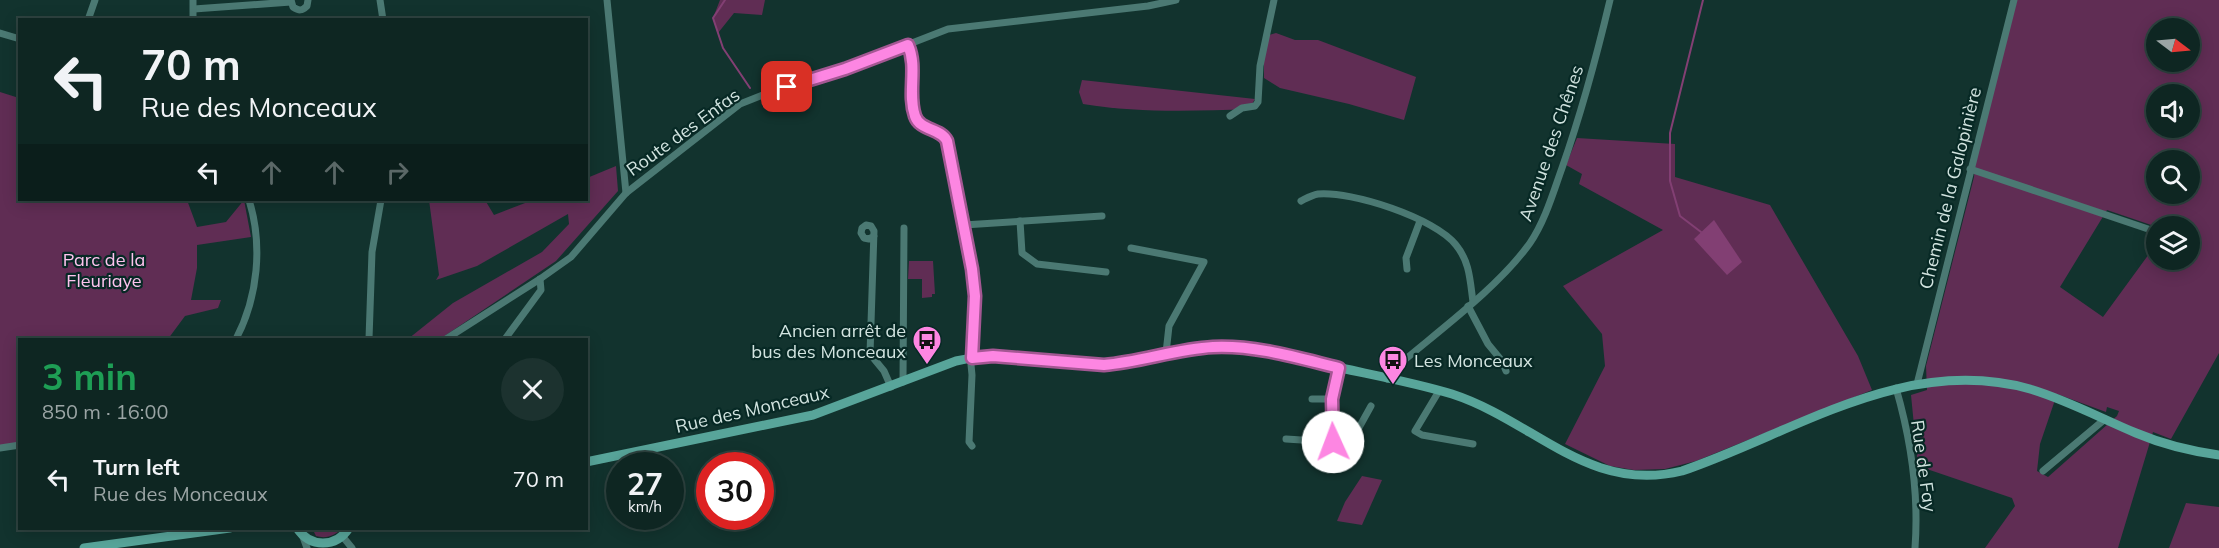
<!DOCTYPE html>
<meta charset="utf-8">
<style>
:root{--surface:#0e2622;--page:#1c322f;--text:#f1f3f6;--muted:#9ba5a5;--line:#2e4340}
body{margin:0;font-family:Mulish,sans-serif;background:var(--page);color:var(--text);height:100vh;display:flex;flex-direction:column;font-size:22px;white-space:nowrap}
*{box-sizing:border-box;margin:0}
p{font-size:20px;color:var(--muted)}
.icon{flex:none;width:33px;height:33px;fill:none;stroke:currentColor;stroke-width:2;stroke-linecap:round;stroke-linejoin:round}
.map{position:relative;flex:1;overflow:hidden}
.sheet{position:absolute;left:18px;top:338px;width:570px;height:192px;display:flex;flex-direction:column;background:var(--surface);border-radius:0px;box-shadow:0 3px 15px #0003,0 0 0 2px var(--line)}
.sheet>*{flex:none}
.banner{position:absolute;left:18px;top:18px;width:570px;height:183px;border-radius:0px;box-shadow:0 3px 15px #0003,0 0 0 2px var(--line);background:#0e2622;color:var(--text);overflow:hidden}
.needle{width:39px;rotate:106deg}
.fabs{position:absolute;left:2146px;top:18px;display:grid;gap:12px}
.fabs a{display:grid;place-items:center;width:54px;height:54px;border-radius:50%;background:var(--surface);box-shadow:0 3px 15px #0003,0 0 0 2px var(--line);font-size:30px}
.speed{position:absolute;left:606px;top:452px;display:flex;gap:12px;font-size:30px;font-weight:700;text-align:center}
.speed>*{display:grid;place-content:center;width:78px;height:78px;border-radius:50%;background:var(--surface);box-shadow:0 3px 15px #0003,0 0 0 2px var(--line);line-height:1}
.speed small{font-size:15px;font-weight:400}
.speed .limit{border:9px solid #d22;background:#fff;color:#111}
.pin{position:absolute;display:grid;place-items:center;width:51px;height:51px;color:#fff;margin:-26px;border-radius:12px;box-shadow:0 3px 9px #0006}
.me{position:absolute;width:66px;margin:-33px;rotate:358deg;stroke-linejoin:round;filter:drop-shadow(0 0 4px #0008)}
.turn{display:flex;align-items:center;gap:21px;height:126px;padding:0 24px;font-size:27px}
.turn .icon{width:78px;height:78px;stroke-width:2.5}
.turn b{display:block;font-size:42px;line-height:51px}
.lanes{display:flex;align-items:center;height:57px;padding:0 24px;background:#0003;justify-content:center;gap:30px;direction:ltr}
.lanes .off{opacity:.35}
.round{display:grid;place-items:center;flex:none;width:63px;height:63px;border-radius:32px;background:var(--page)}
.overview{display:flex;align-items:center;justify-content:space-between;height:102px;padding:0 24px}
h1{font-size:36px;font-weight:700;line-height:45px;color:#1e9e55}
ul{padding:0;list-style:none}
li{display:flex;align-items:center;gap:18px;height:78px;padding:0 24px}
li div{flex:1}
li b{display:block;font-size:22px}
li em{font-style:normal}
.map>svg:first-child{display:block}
.green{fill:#602d54;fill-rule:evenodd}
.water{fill:#823f73}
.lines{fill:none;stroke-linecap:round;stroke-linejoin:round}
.stream{stroke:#823f73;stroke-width:2}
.street{stroke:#4b7973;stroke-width:7}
.secondary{stroke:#58a59a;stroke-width:9}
.route-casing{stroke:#a45793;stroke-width:15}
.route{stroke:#fd86e2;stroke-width:10}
.labels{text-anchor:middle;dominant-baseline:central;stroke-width:4.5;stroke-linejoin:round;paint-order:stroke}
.street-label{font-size:18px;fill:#d2e4e0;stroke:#072925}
.park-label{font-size:18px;fill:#fec3ee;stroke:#072925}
.poi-label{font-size:18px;fill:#d2e4e0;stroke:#072925;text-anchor:end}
</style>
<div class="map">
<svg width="2219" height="548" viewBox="0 0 2219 548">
<rect width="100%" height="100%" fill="#12332e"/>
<g class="green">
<polygon points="720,0 765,0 762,15 734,13 718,33 713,18"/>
<path d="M 2017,0 L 2219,0 L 2219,353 L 2171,439 L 2153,432 L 2118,548 L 1985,548 L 2015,506 L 2012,498 L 1918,466 L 1911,395 L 1927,390 L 1926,366 L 1974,177 L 1975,163 ZM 2157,28 L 2190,28 L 2190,62 L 2157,62 ZM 2157,94 L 2190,94 L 2190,128 L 2157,128 ZM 2157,160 L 2190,160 L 2190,194 L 2157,194 ZM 2107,210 L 2157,227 L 2190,226 L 2190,260 L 2157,260 L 2157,243 L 2103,317 L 2060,287 ZM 2057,394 L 2106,412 L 2107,407 L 2119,411 L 2117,416 L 2048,477 L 2037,471 L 2040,444 Z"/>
<polygon points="1276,33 1295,40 1318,40 1416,77 1404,120 1349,104 1280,88 1264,78 1264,60 1269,35"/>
<path d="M 1082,80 L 1255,99 L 1249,109 C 1194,111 1138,113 1083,104 L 1079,92 Z"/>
<polygon points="0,92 19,98 20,200 187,200 197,227 226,222 244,200 251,237 197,245 197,268 191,300 221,300 218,308 185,316 168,339 20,339 19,446 0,448"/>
<polygon points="1577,138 1675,144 1675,177 1770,205 1858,356 1872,390 1696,461 1665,469 1634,470 1610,466 1565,444 1605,366 1602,334 1563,286 1663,230 1579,184 1582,174 1566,165"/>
<polygon points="616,166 618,191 556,261 440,339 408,339 453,303 542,252 569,224 568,214 477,266 436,280 439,275 429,200 485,200 494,215 533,200 586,200 587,178"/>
<polygon points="909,261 933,261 935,294 932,294 932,297 922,298 922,279 908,279"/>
<polygon points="1362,476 1382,480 1362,525 1337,521 1345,502"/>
<polygon points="2186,503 2219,507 2219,548 2169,548"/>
<path d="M 312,528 L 342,528 C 335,536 326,539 316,536 Z"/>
</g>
<polygon class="water" points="1714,220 1742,262 1727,275 1694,239"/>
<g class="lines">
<g class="stream">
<polyline points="725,0 713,18 723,48 750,88"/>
<polyline points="1701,232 1680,216 1670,181 1670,133 1703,0"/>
</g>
<g class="street">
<path d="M 291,0 L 293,7 C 299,11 302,11 307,6 L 308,0"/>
<polyline points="380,0 383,20"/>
<polyline points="607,0 626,193"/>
<polyline points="194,9 291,2"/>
<polyline points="88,20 95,0"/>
<polyline points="193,20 193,0"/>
<polyline points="0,33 20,39"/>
<path d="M 908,45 C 918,68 907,93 915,116 C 921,131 941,128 947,142 L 972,269 L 975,296 L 970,354 L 972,375 L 969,442 L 972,446"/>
<polyline points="1230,116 1242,108 1255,106 1258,102 1260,66 1274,0"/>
<polyline points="1970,169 2154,231"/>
<path d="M 1301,201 C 1307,198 1312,195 1318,194 C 1352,191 1435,218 1456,245 C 1470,262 1470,281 1473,302"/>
<polyline points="1020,221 1022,253 1037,264 1106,272"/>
<polyline points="964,225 1102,216"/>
<polyline points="874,236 869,239 864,238 861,233 862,228 866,225 871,226 874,231 870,354 884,371 891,387"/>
<polyline points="1131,248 1204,262 1169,326 1166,353"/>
<polyline points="1407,269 1406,258 1420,221"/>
<polyline points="1468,306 1488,344 1502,361 1506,371"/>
<path d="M 236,339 C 258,297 263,245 249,200"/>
<polyline points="369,339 372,252 381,200"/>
<polyline points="446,339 540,279 571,257 626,193 740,104 768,93 845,69 948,29 1148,6 1176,0"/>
<polyline points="505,339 541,290 540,279"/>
<path d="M 1387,379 L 1395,368 C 1437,332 1498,288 1530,243 C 1545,221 1553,193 1562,168 C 1582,111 1596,59 1610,0"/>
<polyline points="903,382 904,228"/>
<polyline points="1917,384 2014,0"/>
<path d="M 1896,388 C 1911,440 1919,494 1915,548"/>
<polyline points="1439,391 1415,431 1422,435 1473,444"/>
<polyline points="1312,399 1332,399"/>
<polyline points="1286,439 1333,442 1332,399 1339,368"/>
<polyline points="1333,442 1351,442 1371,406"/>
<polyline points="0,448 20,445"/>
<polyline points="2043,471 2105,419"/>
<polyline points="303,537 307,548"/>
<polyline points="343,537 352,548"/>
</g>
<g class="secondary">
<path d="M 586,462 L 813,415 L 956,361 C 1005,350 1055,364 1104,365 C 1141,362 1175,349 1212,347 C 1256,344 1299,358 1341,368 C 1378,376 1416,383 1452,394 C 1535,421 1588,494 1682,471 C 1796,432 1905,354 2030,389 C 2067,400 2100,418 2136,433 C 2162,444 2190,451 2219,455"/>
<path d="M 297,528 C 310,548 336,548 349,528"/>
<polyline points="84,548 230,528"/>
</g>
</g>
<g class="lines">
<g class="route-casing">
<path id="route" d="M 787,87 L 845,69 L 908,45 C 918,68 907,93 915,116 C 920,131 941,128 947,141 L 972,269 L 975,296 L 972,358 L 993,356 L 1104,365 C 1141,362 1176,349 1213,347 C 1256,345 1298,358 1339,368 L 1332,399 L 1333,442"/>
</g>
<use href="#route" class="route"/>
</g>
<defs>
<g id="bus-pin" transform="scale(1.5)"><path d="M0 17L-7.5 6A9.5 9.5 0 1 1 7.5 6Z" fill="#fd86e2" stroke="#072925"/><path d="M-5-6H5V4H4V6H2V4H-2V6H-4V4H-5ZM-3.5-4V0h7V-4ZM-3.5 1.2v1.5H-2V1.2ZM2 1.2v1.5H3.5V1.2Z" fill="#111"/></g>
</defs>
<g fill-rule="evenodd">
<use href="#bus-pin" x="927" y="340"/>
<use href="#bus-pin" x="1393" y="360"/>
</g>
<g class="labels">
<g class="street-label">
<text transform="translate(683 132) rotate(-36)">Route des Enfas</text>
<text transform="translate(1551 143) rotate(-71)">Avenue des Chênes</text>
<text transform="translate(1950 188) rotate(-76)">Chemin de la Galopinière</text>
<text transform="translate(752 409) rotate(-13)">Rue des Monceaux</text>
<text transform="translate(1924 466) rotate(82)">Rue de Fay</text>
</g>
<g class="park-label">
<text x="104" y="259">Parc de la<tspan x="104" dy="21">Fleuriaye</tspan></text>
</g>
<g class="poi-label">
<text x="906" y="330">Ancien arrêt de<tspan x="906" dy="21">bus des Monceaux</tspan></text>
<text x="1414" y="360" text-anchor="start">Les Monceaux</text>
</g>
</g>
</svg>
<div class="fabs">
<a><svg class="needle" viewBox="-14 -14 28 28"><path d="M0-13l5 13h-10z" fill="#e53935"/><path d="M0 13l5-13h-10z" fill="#9ba5a5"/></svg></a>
<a><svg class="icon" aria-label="sound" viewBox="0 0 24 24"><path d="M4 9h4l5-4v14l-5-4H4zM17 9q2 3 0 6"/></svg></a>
<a><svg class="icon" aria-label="search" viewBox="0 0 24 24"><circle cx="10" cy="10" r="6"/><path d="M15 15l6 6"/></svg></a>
<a><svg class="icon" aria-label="layers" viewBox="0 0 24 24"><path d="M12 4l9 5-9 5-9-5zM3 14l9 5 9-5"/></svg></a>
</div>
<div class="speed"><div>27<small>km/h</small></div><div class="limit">30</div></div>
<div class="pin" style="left:787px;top:87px;background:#d93025"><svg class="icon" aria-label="arrive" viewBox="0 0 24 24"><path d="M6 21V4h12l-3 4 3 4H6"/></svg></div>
<svg class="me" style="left:1333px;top:442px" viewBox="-20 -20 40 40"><circle r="19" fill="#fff"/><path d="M0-13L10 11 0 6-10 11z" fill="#fd86e2"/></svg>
<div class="banner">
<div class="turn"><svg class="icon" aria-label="left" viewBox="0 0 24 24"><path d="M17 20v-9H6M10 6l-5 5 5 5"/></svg><div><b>70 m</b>Rue des Monceaux</div></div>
<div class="lanes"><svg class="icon" aria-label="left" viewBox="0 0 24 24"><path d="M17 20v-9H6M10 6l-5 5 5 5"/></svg><svg class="icon off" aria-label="ahead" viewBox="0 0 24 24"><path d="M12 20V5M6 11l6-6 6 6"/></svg><svg class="icon off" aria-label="ahead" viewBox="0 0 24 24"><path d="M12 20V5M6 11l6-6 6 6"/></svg><svg class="icon off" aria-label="right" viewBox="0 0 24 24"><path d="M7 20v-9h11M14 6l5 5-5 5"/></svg></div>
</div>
<section class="sheet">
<div class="overview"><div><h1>3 min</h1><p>850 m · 16:00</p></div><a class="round"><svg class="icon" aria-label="close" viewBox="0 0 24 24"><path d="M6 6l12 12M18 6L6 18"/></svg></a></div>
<ul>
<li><svg class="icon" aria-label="left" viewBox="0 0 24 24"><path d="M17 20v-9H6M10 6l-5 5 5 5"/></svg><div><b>Turn left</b><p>Rue des Monceaux</p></div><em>70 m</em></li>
</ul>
</section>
</div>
